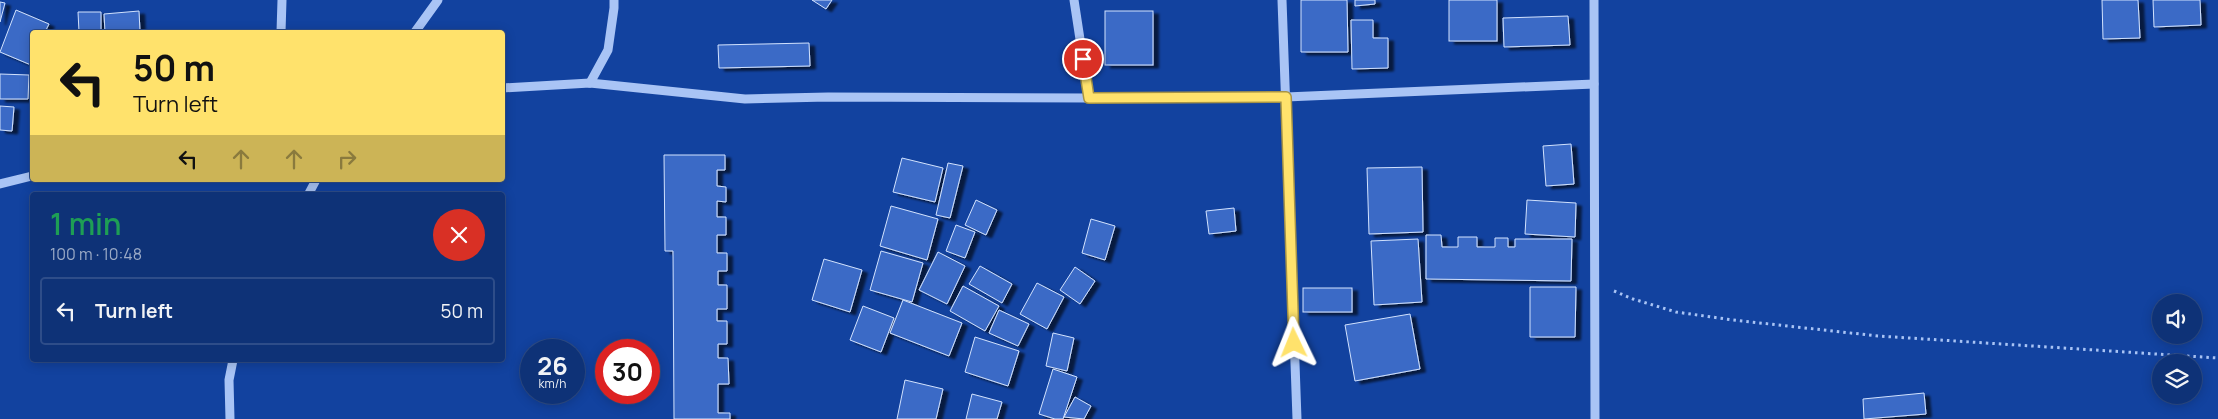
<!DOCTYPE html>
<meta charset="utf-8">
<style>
:root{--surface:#0e3277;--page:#1c3e7f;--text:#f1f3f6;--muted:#9baac6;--line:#2e4d89}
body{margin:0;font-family:Manrope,sans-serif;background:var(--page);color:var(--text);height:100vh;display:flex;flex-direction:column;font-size:19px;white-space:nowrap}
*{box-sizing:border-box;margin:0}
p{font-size:16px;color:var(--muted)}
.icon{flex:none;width:28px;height:28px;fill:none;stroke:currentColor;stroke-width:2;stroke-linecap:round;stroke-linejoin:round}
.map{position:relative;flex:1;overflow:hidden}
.panel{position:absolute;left:30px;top:192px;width:475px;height:170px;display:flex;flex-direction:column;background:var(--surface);border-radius:5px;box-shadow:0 2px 12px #0003,0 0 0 1px var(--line)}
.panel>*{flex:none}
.top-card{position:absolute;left:30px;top:30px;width:475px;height:152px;border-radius:5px;box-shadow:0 2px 12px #0003,0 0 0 1px var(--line);background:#ffe26c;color:#111;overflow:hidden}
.fabs{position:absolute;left:2152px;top:294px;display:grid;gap:10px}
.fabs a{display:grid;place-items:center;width:50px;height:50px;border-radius:50%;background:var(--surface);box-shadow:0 2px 12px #0003,0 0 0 1px var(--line);font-size:25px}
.speed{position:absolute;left:520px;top:339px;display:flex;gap:10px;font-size:25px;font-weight:700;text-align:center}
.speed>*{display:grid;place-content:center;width:65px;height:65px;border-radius:50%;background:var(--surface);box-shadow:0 2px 12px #0003,0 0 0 1px var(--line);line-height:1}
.speed small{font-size:12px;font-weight:400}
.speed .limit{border:8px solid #d22;background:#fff;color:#111}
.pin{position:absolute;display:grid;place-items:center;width:42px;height:42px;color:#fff;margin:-21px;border:2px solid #fff;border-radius:50%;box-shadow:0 1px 5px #0007}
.me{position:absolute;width:55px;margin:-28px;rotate:358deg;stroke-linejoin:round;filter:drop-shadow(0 0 4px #0008)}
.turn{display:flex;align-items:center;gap:18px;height:105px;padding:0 20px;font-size:22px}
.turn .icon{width:65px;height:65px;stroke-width:2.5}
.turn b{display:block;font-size:35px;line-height:42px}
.lanes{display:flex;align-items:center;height:48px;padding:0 20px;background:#0003;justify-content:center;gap:25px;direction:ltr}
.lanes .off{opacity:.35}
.round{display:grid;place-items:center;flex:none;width:52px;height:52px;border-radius:26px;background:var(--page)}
.head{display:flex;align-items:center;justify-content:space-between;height:85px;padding:0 20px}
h1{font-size:30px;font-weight:600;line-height:38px;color:#1e9e55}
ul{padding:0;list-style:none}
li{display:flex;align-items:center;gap:15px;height:68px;margin:0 10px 8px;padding:0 10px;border:2px solid var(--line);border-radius:5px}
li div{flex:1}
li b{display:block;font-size:19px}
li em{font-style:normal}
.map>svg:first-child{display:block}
.building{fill:#3b6bc6;stroke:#d2e2fe;filter:url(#shadow)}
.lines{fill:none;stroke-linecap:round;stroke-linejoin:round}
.path{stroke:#a9c4f5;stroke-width:3;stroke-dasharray:2.5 4;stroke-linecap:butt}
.minor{stroke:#a9c4f5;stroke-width:9}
.route-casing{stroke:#a69346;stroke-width:12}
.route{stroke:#ffe26c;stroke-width:9}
</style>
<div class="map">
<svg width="2218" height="419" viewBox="0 0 2218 419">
<defs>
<filter id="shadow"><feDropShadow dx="5.5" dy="3" stdDeviation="1" flood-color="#0009"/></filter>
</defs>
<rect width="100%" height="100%" fill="#12429f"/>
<g class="building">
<polygon points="812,0 832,0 826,9"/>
<polygon points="1301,0 1347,0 1348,52 1301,52"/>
<polygon points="1355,0 1375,0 1375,4 1355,6"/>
<rect x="1449" y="0" width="48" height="41"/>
<polygon points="2102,0 2138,0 2140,38 2103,39"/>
<polygon points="2153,0 2200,0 2201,25 2154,27"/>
<polygon points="0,2 5,3 0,22"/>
<polygon points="16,10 49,24 45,32 32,32 31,65 0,52"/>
<polygon points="139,11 140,32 105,32 104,14"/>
<rect x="1105" y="11" width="48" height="54"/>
<polygon points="78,12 101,12 101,32 79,32"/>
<polygon points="1568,16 1570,45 1504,47 1503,18"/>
<polygon points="1351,20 1373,20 1373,38 1388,38 1388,68 1352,69"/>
<polygon points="809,43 810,66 719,68 718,45"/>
<polygon points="0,74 29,75 28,99 0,99"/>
<polygon points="0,106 14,107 12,131 0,130"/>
<polygon points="1571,144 1574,184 1546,186 1543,146"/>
<polygon points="664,155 725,155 725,170 717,170 717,186 726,187 726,202 717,201 717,217 726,217 726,235 717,235 717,253 727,253 727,271 718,271 718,285 727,285 727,309 717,309 717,321 727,321 727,344 718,344 718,358 728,358 729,384 718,384 718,413 730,413 730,419 674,419 673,251 665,251"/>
<polygon points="902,158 943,168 935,202 893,192"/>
<polygon points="948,163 963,166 950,218 936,215"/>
<polygon points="1422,167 1423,232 1369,234 1367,168"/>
<polygon points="976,200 997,210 986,235 965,225"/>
<polygon points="1527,200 1576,203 1575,237 1525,234"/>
<polygon points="891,206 938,219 927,260 880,246"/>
<polygon points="1234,208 1236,231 1209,234 1206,211"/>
<polygon points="1091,219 1115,226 1105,260 1082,253"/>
<polygon points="956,225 975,232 965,258 946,251"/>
<polygon points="1426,235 1441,235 1442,247 1458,247 1458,237 1477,237 1477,247 1495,247 1495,238 1508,238 1508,247 1515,247 1515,239 1572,239 1571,281 1426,279"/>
<polygon points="1418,239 1422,302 1374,305 1371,241"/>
<polygon points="881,251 923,263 912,302 870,290"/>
<polygon points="938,252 965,266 947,304 919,290"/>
<polygon points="824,259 862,270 850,312 812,300"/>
<polygon points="980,266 1012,284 1002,303 969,284"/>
<polygon points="1075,267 1095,281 1080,304 1060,290"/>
<polygon points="1037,283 1064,297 1047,329 1020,314"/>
<polygon points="963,286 999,306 985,331 950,311"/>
<polygon points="1530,287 1576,287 1575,337 1530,337"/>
<rect x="1303" y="288" width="49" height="24"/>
<polygon points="903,300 962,323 949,356 890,333"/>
<polygon points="863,306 894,318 881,352 850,340"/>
<polygon points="999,310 1029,324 1018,346 989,333"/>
<polygon points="1410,314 1420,369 1355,381 1345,325"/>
<polygon points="1053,333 1074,338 1067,371 1046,366"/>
<polygon points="975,337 1019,351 1008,386 965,372"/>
<polygon points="1053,369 1077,377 1063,419 1055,419 1039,414"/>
<polygon points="905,380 943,389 936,419 897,419"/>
<polygon points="1924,393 1926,414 1864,419 1863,399"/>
<polygon points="972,394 1002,402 997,419 966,419"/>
<polygon points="1075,397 1091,406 1084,419 1064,417"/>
</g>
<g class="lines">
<polyline class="path" points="1614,291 1633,299 1676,312 1733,320 1878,336 2218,358"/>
<g class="minor">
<polyline points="1074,0 1089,98"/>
<polyline points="1282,0 1297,419"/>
<polyline points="1594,0 1595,419"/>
<polyline points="281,32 282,0"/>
<polyline points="415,32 438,0"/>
<polyline points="590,83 608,50 614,8 614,0"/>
<polyline points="502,88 590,83 745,99 828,97 1089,98 1286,97 1594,84"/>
<polyline points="0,184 32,176"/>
<polyline points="308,195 316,180"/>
<polyline points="230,419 229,380 233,360"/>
</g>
</g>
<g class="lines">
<g class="route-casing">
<polyline id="route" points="1083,59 1089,98 1286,97 1294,343"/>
</g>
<use href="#route" class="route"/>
</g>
</svg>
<div class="fabs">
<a><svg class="icon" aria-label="sound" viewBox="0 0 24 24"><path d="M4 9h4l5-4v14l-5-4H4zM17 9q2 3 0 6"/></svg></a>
<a><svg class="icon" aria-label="layers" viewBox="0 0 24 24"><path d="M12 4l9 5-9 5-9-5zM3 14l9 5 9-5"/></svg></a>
</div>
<div class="speed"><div>26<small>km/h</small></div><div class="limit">30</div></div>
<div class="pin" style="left:1083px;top:59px;background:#d93025"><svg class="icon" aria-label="arrive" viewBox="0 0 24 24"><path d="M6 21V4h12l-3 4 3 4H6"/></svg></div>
<svg class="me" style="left:1294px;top:343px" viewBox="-20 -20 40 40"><path d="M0-17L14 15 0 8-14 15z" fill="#ffe26c" stroke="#fff" stroke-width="4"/></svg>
<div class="top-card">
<div class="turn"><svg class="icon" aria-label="left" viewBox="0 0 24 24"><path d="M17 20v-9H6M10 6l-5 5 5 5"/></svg><div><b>50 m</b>Turn left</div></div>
<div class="lanes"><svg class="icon" aria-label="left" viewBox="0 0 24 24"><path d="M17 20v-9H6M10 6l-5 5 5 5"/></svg><svg class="icon off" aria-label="ahead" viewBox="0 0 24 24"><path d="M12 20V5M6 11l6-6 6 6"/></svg><svg class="icon off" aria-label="ahead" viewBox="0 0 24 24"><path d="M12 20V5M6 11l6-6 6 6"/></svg><svg class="icon off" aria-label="right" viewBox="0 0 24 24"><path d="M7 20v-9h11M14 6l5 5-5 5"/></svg></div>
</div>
<section class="panel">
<div class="head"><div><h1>1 min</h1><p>100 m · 10:48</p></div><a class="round" style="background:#d93025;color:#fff"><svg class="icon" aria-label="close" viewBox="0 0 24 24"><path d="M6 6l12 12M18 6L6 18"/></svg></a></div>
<ul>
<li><svg class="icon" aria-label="left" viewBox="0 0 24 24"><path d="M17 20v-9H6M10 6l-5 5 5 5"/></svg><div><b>Turn left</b></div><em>50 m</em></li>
</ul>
</section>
</div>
